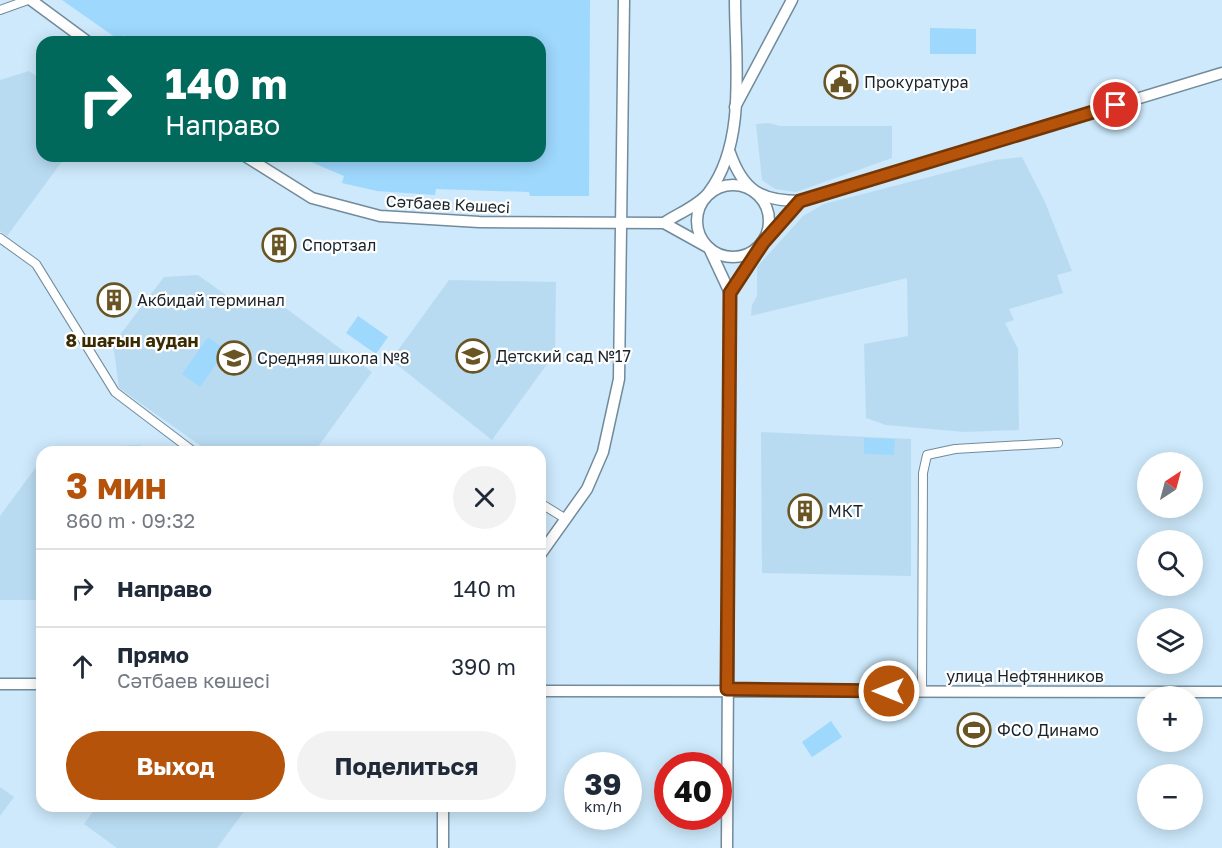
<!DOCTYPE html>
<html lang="ru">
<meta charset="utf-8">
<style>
:root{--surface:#fff;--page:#f2f2f3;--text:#1f2937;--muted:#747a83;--line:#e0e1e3;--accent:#b45309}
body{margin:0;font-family:"Golos Text",sans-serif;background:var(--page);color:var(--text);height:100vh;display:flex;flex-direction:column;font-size:22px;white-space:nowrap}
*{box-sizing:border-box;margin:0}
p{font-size:20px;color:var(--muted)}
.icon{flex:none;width:33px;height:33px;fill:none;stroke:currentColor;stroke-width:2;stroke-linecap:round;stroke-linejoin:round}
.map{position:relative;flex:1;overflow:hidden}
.side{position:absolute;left:36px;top:446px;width:510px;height:366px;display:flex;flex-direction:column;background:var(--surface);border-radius:18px;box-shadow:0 3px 15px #0003}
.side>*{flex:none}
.top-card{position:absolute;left:36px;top:36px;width:510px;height:126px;border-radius:18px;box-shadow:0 3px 15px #0003;background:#00695c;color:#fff;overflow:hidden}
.needle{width:39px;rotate:36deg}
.controls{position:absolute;left:1137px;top:452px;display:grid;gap:12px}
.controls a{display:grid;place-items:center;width:66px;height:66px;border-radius:50%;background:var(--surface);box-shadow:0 3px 15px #0003;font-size:30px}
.speed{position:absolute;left:564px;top:752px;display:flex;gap:12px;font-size:30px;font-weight:700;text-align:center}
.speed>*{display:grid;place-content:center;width:78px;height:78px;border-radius:50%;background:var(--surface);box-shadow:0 3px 15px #0003;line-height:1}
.speed small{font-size:15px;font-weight:400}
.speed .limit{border:9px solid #d22;background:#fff;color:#111}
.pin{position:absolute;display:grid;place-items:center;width:51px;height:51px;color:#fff;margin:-26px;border:3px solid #fff;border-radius:50%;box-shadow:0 2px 6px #0007}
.me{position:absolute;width:66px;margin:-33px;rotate:270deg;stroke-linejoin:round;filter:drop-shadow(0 0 4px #0008)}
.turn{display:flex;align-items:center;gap:21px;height:126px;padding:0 30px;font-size:27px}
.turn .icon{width:78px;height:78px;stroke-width:2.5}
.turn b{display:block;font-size:42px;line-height:51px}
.round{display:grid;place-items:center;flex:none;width:63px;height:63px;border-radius:32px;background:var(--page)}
.headline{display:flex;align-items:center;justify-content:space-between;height:102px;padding:0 30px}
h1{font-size:36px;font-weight:700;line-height:45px;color:var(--accent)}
.action{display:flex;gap:12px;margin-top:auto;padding:12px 30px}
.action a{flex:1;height:69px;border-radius:36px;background:var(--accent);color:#fff;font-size:24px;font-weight:700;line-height:69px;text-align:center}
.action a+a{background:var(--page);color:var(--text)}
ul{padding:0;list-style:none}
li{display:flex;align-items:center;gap:18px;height:78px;padding:0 30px;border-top:2px solid var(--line)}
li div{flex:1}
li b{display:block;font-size:22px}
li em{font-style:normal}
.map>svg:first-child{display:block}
.built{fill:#b9dbf2}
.green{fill:#9ed8fd}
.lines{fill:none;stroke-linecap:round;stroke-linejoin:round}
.street-casing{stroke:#728b9c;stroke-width:10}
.secondary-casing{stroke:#728b9c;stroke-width:13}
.street{stroke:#fff;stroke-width:8}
.secondary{stroke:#fff;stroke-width:10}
.route-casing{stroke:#753606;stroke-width:15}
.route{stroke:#b45309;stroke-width:10}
.labels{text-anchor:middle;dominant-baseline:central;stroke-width:4.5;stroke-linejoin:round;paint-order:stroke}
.poi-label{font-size:16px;fill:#19232a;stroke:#fff;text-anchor:start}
.street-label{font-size:16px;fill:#19232a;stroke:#fff}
.neighbourhood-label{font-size:18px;font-weight:bold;fill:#3a2a01;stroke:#fff}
</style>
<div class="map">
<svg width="1222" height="848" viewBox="0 0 1222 848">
<rect width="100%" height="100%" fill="#cde9fb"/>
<g class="built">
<polygon points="29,71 42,80 42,156 66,156 7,236 0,231 0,80"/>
<polygon points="769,123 780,126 892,126 892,158 796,192 775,189 762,180 756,124"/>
<polygon points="1022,157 1045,202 1072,271 1057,275 1063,293 1009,309 1014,320 1005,323 1018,349 1019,430 964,432 886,425 866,418 864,344 908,336 907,278 751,316 752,305 757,296 757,267 803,216 824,204 995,160"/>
<polygon points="198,275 244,308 276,301 372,372 315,451 208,451 119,388 113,344 164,277"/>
<polygon points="449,280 556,282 555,353 492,440 391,360"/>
<polygon points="761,432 911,439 911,576 762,573"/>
<polygon points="140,445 148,451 48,451 50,449"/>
<polygon points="42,459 42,600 0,600 0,516"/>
<polygon points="0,787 14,797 0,816"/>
<polygon points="97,806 248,806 217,848 117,848 84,824"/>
</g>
<g class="green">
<polygon points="62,0 590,0 589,196 530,196 529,192 436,189 435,195 377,191 342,183 344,176 297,156 540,156 540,42 132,42 123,35 119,40"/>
<polygon points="930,28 976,29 976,54 930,54"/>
<polygon points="358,316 388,337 376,354 346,333"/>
<polygon points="208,337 226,350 200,387 182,374"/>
<polygon points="864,438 895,439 894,455 864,454"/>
<polygon points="831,721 842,737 812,757 802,742"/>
</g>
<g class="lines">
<g class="street-casing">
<g id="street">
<polyline points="0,10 28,0"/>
<polyline points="0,238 36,264 115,392 194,452"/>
<polyline points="540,503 566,519"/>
<polyline points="922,691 923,473 927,455 955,449 1058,443"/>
</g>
</g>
<g class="secondary-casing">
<g id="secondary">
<polyline points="31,0 88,42"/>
<polyline points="735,107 792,0"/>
<path d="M 730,153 C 743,190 760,201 800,201 L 1222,73"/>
<polyline points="245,156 312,198 380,216 479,222 664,223 709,248 730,293 727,848"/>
<circle cx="733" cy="221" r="36"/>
<path d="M 664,223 C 677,214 700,205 709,192 C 747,142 735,60 735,0"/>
<polyline points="767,238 800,201"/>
<polyline points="730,293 757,250"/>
<polyline points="540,555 587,489 603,452 619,379 624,0"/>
<polyline points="0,684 42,684"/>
<polyline points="540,691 1222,692"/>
<polyline points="443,848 443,806"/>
</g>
</g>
<use href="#street" class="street"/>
<use href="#secondary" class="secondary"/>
</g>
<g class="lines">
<g class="route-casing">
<polyline id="route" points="889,691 727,689 730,293 763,243 800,201 1116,105"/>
</g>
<use href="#route" class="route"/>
</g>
<defs>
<g id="civic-ring" transform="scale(1.725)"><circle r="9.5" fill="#fff" stroke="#695523" stroke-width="1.5"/><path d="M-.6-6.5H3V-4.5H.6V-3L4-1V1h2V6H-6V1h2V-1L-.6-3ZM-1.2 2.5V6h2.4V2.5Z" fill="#695523"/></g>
<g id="building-ring" transform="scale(1.725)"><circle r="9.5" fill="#fff" stroke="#695523" stroke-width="1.5"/><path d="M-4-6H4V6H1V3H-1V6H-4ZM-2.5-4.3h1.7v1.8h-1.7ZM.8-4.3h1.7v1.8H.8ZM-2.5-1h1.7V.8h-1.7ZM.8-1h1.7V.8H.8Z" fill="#695523"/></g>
<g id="school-ring" transform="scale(1.725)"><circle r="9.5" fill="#fff" stroke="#695523" stroke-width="1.5"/><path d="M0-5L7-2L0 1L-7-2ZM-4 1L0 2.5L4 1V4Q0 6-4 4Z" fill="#695523"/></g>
<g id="stadium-ring" transform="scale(1.725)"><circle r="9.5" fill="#fff" stroke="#695523" stroke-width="1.5"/><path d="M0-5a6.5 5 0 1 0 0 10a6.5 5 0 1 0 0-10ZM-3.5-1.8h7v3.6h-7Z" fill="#695523"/></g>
</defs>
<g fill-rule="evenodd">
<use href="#civic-ring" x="841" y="82"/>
<use href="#building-ring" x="279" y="245"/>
<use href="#building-ring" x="114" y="300"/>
<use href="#school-ring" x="473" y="356"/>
<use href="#school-ring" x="234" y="358"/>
<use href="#building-ring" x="805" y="511"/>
<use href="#stadium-ring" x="974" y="730"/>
</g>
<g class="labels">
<g class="poi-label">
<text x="864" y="82">Прокуратура</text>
<text x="302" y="245">Спортзал</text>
<text x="137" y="300">Акбидай терминал</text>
<text x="496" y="356">Детский сад №17</text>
<text x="257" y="358">Средняя школа №8</text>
<text x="828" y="511">МКТ</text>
<text x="997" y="730">ФСО Динамо</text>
</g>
<g class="street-label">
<text transform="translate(448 204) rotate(3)">Сәтбаев Көшесі</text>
<text x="1025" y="676">улица Нефтянников</text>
</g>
<g class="neighbourhood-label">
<text x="132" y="340">8 шағын аудан</text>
</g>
</g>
</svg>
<div class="controls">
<a><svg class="needle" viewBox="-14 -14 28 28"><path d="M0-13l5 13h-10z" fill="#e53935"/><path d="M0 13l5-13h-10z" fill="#747a83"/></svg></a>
<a><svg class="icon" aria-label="search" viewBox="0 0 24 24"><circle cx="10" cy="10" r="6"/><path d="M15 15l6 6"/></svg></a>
<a><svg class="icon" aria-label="layers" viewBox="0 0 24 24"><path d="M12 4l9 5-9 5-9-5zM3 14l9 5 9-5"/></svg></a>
<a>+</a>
<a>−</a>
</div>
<div class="speed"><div>39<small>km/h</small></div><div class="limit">40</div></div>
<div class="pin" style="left:1116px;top:105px;background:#d93025"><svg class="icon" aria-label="arrive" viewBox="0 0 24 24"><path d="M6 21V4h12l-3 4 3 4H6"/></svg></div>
<svg class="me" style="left:889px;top:691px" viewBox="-20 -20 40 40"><circle r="17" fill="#b45309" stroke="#fff" stroke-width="3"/><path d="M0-11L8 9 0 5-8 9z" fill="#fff"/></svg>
<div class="top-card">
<div class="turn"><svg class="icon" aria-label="right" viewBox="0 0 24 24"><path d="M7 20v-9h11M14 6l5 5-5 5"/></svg><div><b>140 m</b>Направо</div></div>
</div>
<section class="side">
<div class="headline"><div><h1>3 мин</h1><p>860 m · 09:32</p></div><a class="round"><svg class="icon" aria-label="close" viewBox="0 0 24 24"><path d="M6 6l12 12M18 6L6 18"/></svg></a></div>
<ul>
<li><svg class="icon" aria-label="right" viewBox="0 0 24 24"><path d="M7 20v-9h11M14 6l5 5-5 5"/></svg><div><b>Направо</b></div><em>140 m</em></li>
<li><svg class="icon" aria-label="ahead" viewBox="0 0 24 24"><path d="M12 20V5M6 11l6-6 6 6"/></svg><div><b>Прямо</b><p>Сәтбаев көшесі</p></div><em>390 m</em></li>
</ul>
<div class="action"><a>Выход</a><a>Поделиться</a></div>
</section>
</div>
